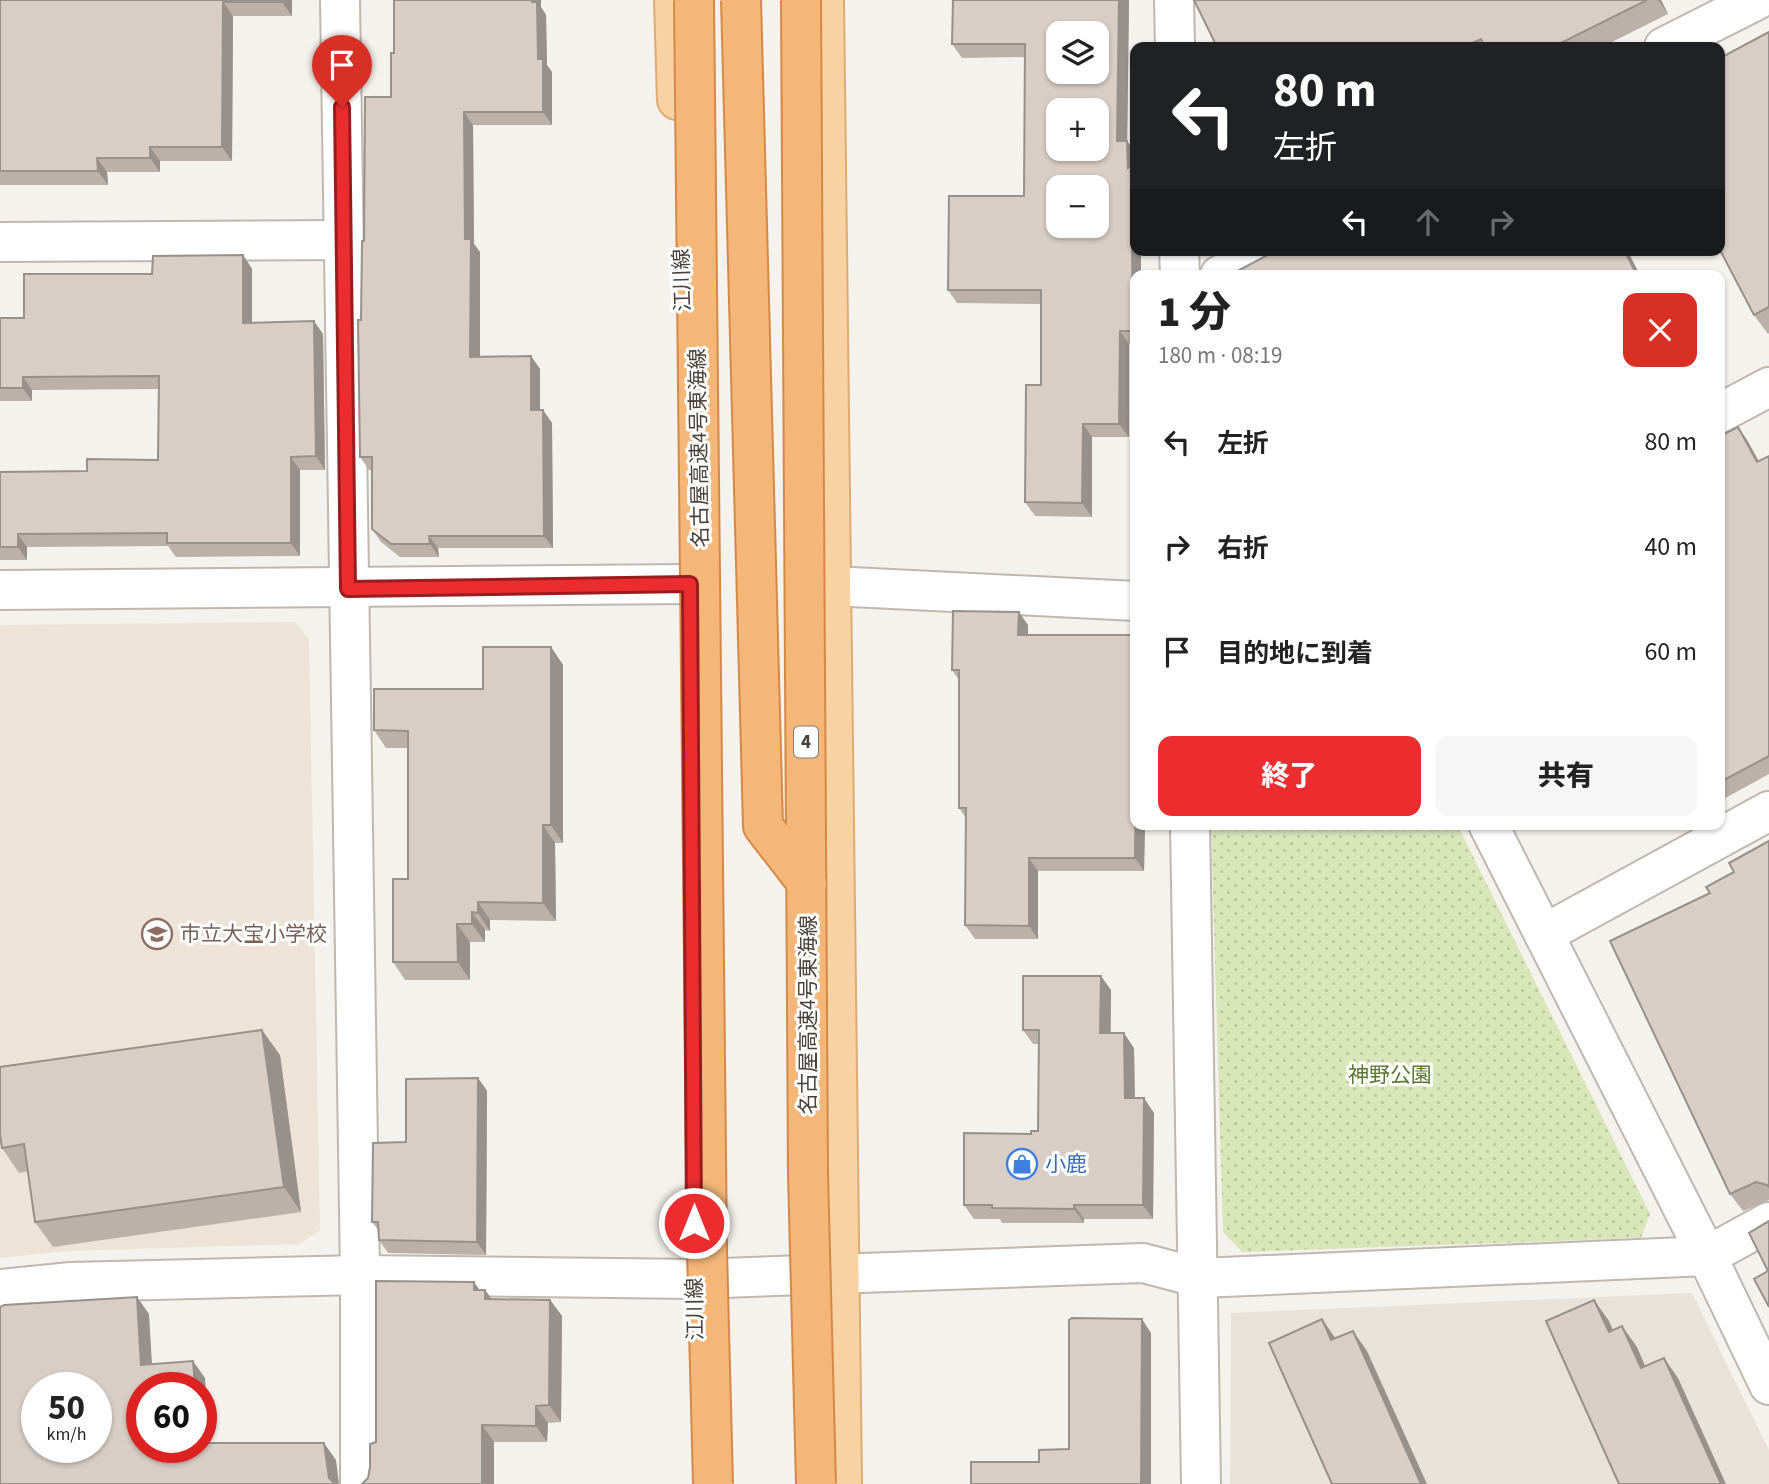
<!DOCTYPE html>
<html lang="ja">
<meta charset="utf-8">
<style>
:root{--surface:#fff;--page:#f6f6f6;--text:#222;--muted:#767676;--accent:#eb2d30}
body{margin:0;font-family:"Source Sans 3","Noto Sans JP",sans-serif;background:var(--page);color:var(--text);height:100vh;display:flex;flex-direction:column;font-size:26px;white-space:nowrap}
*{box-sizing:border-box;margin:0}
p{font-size:23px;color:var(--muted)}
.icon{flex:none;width:38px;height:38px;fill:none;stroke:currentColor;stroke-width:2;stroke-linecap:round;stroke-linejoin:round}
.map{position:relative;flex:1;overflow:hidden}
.panel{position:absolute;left:1130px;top:270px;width:595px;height:560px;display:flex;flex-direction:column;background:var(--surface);border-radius:14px;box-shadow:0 2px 5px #0004}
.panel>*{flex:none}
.guide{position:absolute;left:1130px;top:42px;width:595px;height:214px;border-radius:14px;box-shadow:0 2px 5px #0004;background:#202124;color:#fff;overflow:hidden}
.tools{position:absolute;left:1046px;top:21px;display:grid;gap:14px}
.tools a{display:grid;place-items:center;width:63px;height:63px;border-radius:14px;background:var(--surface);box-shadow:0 2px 5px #0004;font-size:35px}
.speed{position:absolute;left:21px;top:1372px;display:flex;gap:14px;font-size:35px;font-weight:700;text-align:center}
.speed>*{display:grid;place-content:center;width:91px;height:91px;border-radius:50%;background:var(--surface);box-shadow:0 2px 5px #0004;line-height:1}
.speed small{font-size:18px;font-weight:400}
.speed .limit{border:10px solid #d22;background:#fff;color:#111}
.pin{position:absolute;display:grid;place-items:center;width:60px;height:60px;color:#fff;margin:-72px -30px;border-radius:50% 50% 50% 0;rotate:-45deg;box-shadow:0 0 7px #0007}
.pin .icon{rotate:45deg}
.me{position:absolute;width:77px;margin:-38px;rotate:0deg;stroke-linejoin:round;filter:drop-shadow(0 0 5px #0008)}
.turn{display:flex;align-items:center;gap:24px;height:147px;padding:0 28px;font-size:32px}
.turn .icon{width:91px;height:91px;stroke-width:2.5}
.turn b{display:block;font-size:49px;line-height:60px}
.lanes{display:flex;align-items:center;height:66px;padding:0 28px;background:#0003;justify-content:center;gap:35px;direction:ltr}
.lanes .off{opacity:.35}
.round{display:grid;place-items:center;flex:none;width:74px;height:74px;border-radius:14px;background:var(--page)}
.headline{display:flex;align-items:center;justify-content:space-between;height:119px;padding:0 28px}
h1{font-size:42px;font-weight:800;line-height:52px}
.action{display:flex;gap:14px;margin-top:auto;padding:14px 28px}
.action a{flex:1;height:80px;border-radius:14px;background:var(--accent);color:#fff;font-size:28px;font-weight:800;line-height:80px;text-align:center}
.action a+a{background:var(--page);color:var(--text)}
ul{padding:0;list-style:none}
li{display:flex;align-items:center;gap:21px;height:105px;padding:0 28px}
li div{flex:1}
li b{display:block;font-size:26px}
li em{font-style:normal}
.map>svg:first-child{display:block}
.residential{fill:#e9e2db}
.education{fill:#ede3d7}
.grass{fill:url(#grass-dots)}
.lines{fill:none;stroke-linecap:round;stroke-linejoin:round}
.street-casing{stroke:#c0b7af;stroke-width:42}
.primary-casing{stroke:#ddac73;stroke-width:42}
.street{stroke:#fff;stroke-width:38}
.primary{stroke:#f8d2a3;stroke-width:38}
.highway-bridge-casing{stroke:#d48948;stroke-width:42;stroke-linecap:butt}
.highway-bridge{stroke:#f4b778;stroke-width:38}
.wall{fill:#bbb1a9}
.shaded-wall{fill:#98908a}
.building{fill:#d9cec5;stroke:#98908a;stroke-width:2;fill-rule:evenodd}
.route-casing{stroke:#991d1f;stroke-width:18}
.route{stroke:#eb2d30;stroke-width:12}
.labels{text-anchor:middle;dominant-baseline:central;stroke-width:6;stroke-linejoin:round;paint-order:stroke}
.shield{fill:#fff;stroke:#807a75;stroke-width:2}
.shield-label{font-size:19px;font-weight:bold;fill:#49413a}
.street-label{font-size:21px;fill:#49413a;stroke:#fff}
.education-label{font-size:21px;fill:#785e54;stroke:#fff;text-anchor:start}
.park-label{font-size:21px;fill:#577830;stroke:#fff}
.shop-label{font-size:21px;fill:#366cbe;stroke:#fff;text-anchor:start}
</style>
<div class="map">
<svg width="1769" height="1484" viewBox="0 0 1769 1484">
<defs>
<pattern id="grass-dots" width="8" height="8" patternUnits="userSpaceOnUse" patternTransform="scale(1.75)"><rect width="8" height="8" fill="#d9e6b9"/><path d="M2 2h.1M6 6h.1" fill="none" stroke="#bcc6a0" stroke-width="1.8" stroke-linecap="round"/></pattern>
</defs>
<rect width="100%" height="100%" fill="#f5f1ec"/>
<polygon class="residential" points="1692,1293 1769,1450 1769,1484 1230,1484 1231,1313"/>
<polygon class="education" points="295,622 309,639 320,1230 299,1244 65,1251 0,1258 0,625"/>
<polygon class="grass" points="1211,824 1457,824 1650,1214 1641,1238 1242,1252 1223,1232"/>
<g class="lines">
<g class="street-casing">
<g id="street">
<polyline points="340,0 360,1275 360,1484"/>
<polyline points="1174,0 1175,47"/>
<polyline points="1664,47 1757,0"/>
<polyline points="0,242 343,240"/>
<polyline points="1179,250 1180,275"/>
<polyline points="1220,275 1268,250"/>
<polyline points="1720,413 1769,387"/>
<polyline points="831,586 1136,601"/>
<polyline points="0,590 690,584"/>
<polyline points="1190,824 1201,1484"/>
<polyline points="1488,824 1707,1256 1769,1385"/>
<polyline points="1544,934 1769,811"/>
<polyline points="0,1289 71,1282 360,1275 695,1279 1143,1263 1200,1278 1707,1256 1769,1222"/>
</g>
</g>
<g class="primary-casing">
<g id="primary">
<polyline points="674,0 677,100"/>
<polyline points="824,0 842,1484"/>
</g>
</g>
<use href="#street" class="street"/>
<use href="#primary" class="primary"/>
<g class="highway-bridge-casing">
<g id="highway-bridge">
<polyline points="694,0 707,1251 713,1484"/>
<polyline points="741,0 763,826 807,883"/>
<polyline points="801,0 808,1174 816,1484"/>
</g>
</g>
<use href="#highway-bridge" class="highway-bridge"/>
</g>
<g class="wall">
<polygon points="0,0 292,0 292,16 233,16 232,161 160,161 160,172 107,172 108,185 0,185"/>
<polygon points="1129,0 1127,141 1136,153 1136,250 1141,250 1141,275 1136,275 1136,344 1129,344 1129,437 1092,437 1092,517 1035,516 1025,502 1041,385 1041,304 957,303 948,290 1024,196 1025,57 962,58 952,44"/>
<polygon points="1194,0 1661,0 1668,14 1602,47 1217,47"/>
<polygon points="541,7 546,15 547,65 552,72 552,125 473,125 474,244 480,252 480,357 531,356 540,369 540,410 543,410 552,423 553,548 438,548 439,557 400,557 381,542 372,529 372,470 369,470 360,457 361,320 364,241 391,97 394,53"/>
<polygon points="1769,32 1769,333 1768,334 1754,315"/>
<polygon points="243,255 252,269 252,323 323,334 325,470 300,470 300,556 176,557 168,546 27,547 27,560 0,560 0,472 87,471 158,460 158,389 32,390 32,401 0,401 0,318 24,318 152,274"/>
<polygon points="1738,427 1747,440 1759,461 1769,456 1769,774 1720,801 1720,436"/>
<polygon points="1028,625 1028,635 1136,824 1145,824 1144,871 1038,871 1038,939 975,939 965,925 966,818 959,808 959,680 952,670"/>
<polygon points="551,647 563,665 563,843 555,843 556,921 490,920 490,931 485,930 485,942 470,942 470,980 405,980 393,962 408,879 408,748 386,748 374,730 483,689"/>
<polygon points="1664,824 1677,824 1668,829"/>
<polygon points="1769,841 1769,1200 1743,1211 1730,1194 1710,893"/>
<polygon points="1111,990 1111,1033 1134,1048 1135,1098 1154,1113 1153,1219 1084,1219 1084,1223 1002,1223 1000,1219 974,1219 964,1205 1031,1134 1038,1131 1039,1044 1033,1044 1023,1030"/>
<polygon points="280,1055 301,1212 53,1247 35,1222 28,1171 19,1173 2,1148"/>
<polygon points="478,1078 487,1091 486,1255 388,1253 379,1240 379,1231 372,1222 406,1142"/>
<polygon points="480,1290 485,1290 492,1299 550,1300 562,1316 561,1422 548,1423 547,1442 494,1442 494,1484 362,1484 368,1478 376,1442"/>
</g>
<g class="shaded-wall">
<polygon points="282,0 292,0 292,16 282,2"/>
<polygon points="532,0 541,0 541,7 546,15 547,65 552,72 552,125 543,112"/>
<polygon points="1119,0 1129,0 1127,154 1117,141"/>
<polygon points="1658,0 1661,0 1668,14"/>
<polygon points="223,2 233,16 232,161 222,147"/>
<polygon points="464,112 473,125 474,244 480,252 480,370 470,357 465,239"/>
<polygon points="1127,141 1136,153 1136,250 1141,250 1141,275 1136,275 1136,335 1133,331"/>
<polygon points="150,147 160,161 160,172 150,158"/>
<polygon points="97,158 107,172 108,185 98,171"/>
<polygon points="1624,250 1627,250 1640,275 1637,275"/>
<polygon points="243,255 252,269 252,336 243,323"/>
<polygon points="314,321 323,334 325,470 316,456"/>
<polygon points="1120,331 1129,344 1129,437 1119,424"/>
<polygon points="531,356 540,369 540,423 531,410"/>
<polygon points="23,377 32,390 32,401 23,388"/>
<polygon points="543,410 552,423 553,548 544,536"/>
<polygon points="1083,424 1092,437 1092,517 1082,503"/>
<polygon points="1738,427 1747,440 1766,476 1757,462"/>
<polygon points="291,457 300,470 300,556 291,543"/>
<polygon points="18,534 27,547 27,560 18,547"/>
<polygon points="429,536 438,548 439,557 430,544"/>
<polygon points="1019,612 1028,625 1028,649 1018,635"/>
<polygon points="1131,635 1136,642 1136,824 1145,824 1144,871 1135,858 1131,700"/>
<polygon points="551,647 563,665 563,843 551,825"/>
<polygon points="543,825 555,843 556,921 543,903"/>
<polygon points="1029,858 1038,871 1038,939 1029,926"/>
<polygon points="478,902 490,920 490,931 478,913"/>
<polygon points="472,912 485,930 485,942 472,924"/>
<polygon points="457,924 470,942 470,980 458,962"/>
<polygon points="1101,976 1111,990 1110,1048 1100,1033"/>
<polygon points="262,1030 280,1055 301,1212 284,1187"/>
<polygon points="1124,1033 1134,1048 1135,1113 1125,1098"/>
<polygon points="478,1078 487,1091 486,1255 477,1242"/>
<polygon points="1144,1098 1154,1113 1153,1219 1143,1205"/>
<polygon points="1074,1205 1084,1219 1084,1223 1074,1209"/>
<polygon points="474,1282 485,1297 485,1290 497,1307 497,1316 474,1290"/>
<polygon points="137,1297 149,1314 153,1381 141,1365"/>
<polygon points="550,1300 562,1316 561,1422 549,1405"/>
<polygon points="1594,1300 1609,1321 1623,1353 1609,1332"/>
<polygon points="1142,1319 1151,1333 1151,1484 1141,1484"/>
<polygon points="1322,1319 1336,1339 1331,1340"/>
<polygon points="1622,1326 1637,1347 1655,1389 1641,1368"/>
<polygon points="1353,1331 1367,1351 1427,1484 1421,1484"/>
<polygon points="1664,1358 1678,1378 1726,1484 1721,1484"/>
<polygon points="193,1361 205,1378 210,1460 201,1447 201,1388 195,1388"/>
<polygon points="536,1406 548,1423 547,1442 536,1426"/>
<polygon points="482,1425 494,1442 494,1484 482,1484"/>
<polygon points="324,1443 336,1460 339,1484 334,1484 329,1478"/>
</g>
<g class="building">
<polygon points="0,0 282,0 282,2 223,2 222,147 150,147 150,158 97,158 98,171 0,171"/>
<polygon points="394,0 532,0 532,2 537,2 538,59 543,59 543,112 464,112 465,239 471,239 470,357 531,356 531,410 543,410 544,536 429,536 430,544 391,544 372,529 372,457 360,457 358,320 361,320 362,241 364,241 365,97 391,97 391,53 394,53"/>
<path d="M 953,0 L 1119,0 L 1117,141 L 1127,141 L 1128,168 L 1131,166 L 1133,331 L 1120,331 L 1119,424 L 1083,424 L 1082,503 L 1025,502 L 1026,385 L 1041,385 L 1041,290 L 948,290 L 949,196 L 1024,196 L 1025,44 L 952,44 ZM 1059,33 L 1097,33 L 1097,72 L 1059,72 ZM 1059,110 L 1097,110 L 1097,149 L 1059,149 ZM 1059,187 L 1097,187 L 1097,226 L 1059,226 Z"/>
<polygon points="1194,0 1647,0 1553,47 1485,47 1481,39 1463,47 1217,47"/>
<polygon points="1769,32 1769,307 1754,315 1720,250 1720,58"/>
<polygon points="1277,250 1624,250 1637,275 1230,275"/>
<polygon points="243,255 243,323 314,321 316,456 291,457 291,543 167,543 167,533 18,534 18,547 0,547 0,472 87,471 87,459 158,460 159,376 23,377 23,388 0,388 0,318 24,318 24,274 152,274 153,256"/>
<polygon points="1738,427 1757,462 1769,456 1769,756 1720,782 1720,436"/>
<polygon points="953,611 1019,612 1018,635 1131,635 1131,700 1133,700 1134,744 1136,744 1135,858 1029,858 1029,926 965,925 966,808 959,808 959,670 952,670"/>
<polygon points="483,647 551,647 551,825 543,825 543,903 478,902 478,913 472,912 472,924 457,924 458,962 393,962 393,879 408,879 408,731 374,730 374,689 483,689"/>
<polygon points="1769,841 1769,1187 1767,1185 1756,1182 1730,1194 1610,941 1710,893 1706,887 1734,872 1729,863"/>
<polygon points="1023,976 1101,976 1100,1033 1124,1033 1125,1098 1144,1098 1143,1205 1074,1205 1074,1209 992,1208 992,1205 964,1205 964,1133 1031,1134 1031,1131 1038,1131 1039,1030 1023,1030"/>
<polygon points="262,1030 284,1187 35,1222 24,1144 2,1148 0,1134 0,1067"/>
<polygon points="478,1078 477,1242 379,1240 378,1222 372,1222 373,1143 406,1142 406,1079"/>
<polygon points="1769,1221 1769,1307 1754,1279 1768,1271 1749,1233"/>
<polygon points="376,1281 474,1282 474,1290 485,1290 485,1299 550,1300 549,1405 536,1406 536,1426 482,1425 482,1484 362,1484 368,1478 370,1467 370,1444 376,1442"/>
<path d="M 137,1297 L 141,1365 L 193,1361 L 195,1388 L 142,1388 L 142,1447 L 201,1447 L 201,1443 L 324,1443 L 329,1478 L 335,1484 L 0,1484 L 0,1307 L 4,1305 ZM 37,1388 L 96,1388 L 96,1447 L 37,1447 Z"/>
<polygon points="1594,1300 1609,1332 1622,1326 1641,1368 1664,1358 1721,1484 1619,1484 1546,1321"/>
<polygon points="1072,1318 1142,1319 1141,1484 971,1484 971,1462 1039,1462 1039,1450 1069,1449 1069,1320"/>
<polygon points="1322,1319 1331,1340 1353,1331 1421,1484 1332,1484 1269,1343"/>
</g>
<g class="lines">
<g class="route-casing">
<polyline id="route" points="342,107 348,589 690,584 694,1223"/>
</g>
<use href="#route" class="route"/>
</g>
<defs>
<g id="school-ring" transform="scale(1.575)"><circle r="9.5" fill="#fff" stroke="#8d6e63" stroke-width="1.5"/><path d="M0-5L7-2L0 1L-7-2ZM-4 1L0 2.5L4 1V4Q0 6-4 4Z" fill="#8d6e63"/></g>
<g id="shop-ring" transform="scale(1.575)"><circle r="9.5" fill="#fff" stroke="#3f7fe0" stroke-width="1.5"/><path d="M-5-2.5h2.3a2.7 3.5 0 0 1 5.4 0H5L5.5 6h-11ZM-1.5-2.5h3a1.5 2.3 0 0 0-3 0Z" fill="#3f7fe0"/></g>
</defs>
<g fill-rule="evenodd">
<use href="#school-ring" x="157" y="934"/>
<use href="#shop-ring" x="1022" y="1164"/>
</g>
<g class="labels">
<rect class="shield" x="794" y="726.5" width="24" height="31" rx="5"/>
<g class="shield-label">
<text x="806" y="742">4</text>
</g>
<g class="street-label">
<text transform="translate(682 280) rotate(-92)">江川線</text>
<text transform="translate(699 448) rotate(-91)">名古屋高速4号東海線</text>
<text transform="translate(808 1015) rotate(-90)">名古屋高速4号東海線</text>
<text transform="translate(695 1309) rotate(-91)">江川線</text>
</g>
<g class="education-label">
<text x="180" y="934">市立大宝小学校</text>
</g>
<g class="park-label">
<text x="1390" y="1075">神野公園</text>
</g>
<g class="shop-label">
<text x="1045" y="1164">小鹿</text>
</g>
</g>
</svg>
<div class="tools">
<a><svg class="icon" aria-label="layers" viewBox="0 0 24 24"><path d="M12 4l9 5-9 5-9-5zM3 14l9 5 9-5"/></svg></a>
<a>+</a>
<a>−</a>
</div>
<div class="speed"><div>50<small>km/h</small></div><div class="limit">60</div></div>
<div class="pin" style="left:342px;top:107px;background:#d93025"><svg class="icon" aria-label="arrive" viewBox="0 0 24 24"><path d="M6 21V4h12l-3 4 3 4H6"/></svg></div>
<svg class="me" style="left:694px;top:1223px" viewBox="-20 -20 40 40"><circle r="17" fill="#eb2d30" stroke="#fff" stroke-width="3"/><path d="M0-11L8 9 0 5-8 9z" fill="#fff"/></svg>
<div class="guide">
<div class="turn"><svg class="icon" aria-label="left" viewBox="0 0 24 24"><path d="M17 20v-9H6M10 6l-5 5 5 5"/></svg><div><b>80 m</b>左折</div></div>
<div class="lanes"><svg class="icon" aria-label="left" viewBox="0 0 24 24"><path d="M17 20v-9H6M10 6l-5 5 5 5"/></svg><svg class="icon off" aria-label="ahead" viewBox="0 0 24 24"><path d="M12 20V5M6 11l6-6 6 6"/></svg><svg class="icon off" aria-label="right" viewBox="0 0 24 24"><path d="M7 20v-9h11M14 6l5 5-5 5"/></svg></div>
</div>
<section class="panel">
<div class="headline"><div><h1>1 分</h1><p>180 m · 08:19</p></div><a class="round" style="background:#d93025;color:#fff"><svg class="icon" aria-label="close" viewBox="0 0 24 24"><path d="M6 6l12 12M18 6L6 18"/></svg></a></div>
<ul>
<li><svg class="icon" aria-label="left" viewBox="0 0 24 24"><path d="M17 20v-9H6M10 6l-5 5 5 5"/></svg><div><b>左折</b></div><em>80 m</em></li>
<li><svg class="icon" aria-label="right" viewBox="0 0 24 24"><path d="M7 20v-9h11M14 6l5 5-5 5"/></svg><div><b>右折</b></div><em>40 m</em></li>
<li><svg class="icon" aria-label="arrive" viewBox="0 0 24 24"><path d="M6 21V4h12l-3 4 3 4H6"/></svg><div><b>目的地に到着</b></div><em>60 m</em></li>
</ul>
<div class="action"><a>終了</a><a>共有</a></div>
</section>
</div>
